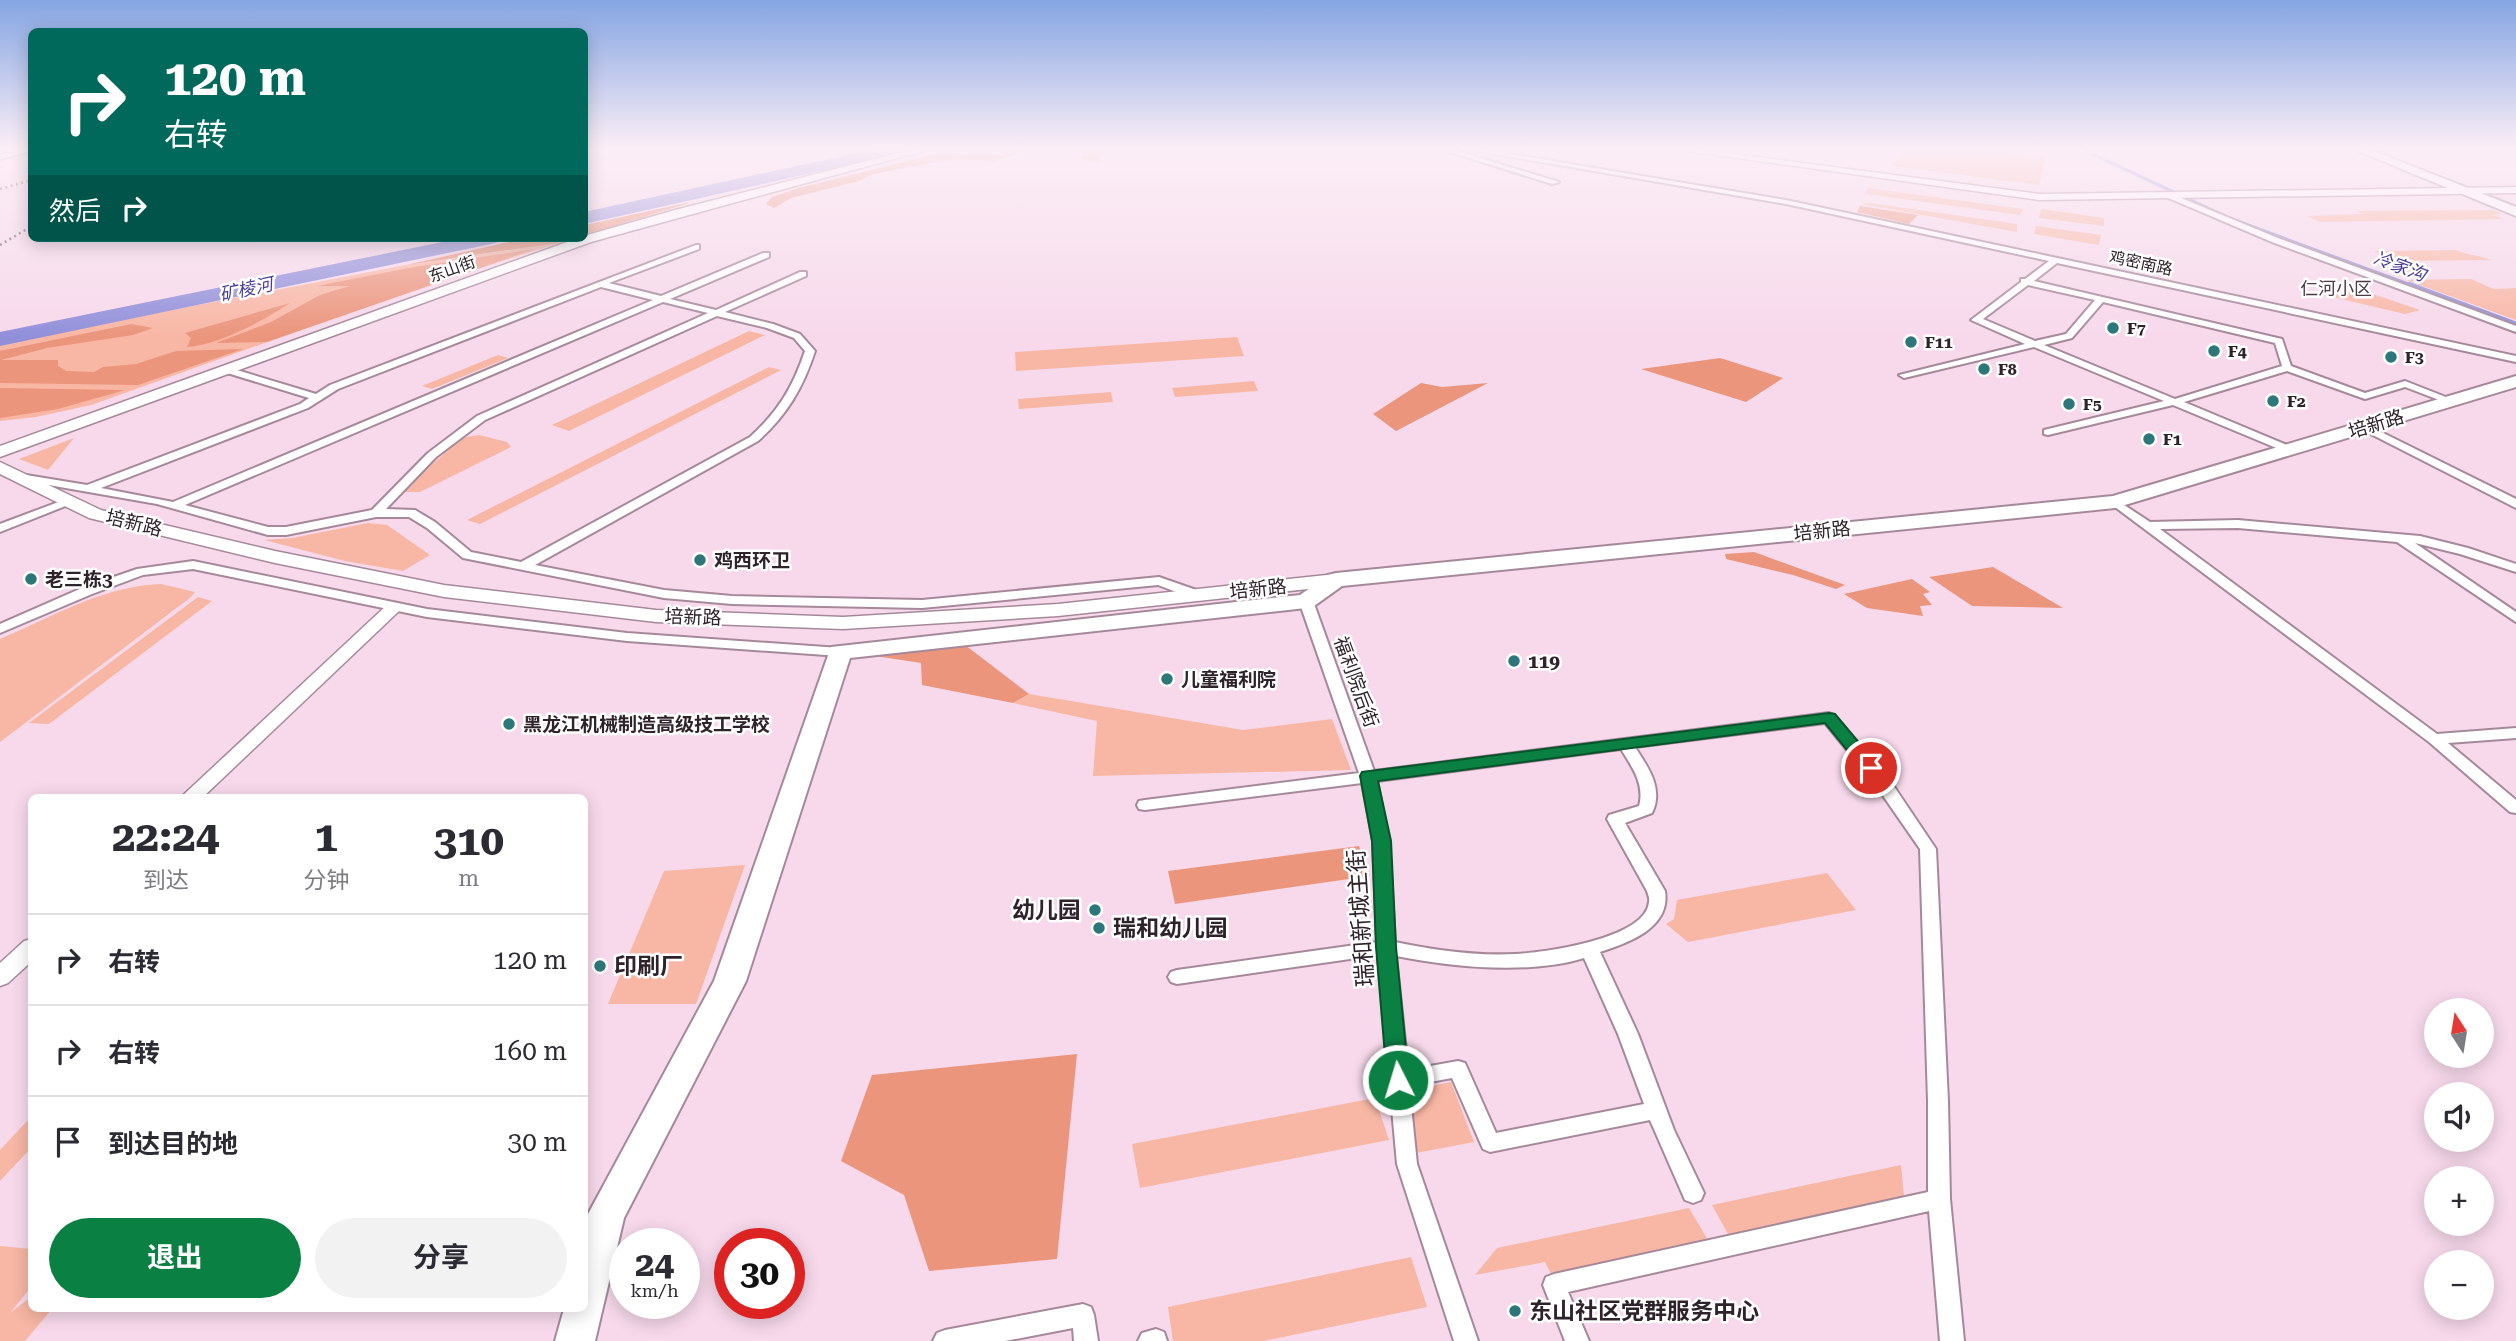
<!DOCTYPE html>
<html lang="zh">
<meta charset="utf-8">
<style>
:root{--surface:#fff;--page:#f2f2f3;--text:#2b2b33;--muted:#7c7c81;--line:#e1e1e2;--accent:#0b8043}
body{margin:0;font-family:"Roboto Serif","Noto Sans SC",serif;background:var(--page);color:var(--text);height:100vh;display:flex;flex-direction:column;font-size:26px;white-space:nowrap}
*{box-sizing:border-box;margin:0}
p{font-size:23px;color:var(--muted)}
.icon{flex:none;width:38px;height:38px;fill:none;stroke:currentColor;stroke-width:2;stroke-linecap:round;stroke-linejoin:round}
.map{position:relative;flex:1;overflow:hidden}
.drawer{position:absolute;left:28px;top:794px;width:560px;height:518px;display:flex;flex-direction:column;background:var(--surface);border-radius:10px;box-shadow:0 4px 18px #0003}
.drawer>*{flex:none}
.banner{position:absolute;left:28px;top:28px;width:560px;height:214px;border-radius:10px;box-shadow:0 4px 18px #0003;background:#00695c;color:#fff;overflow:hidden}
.needle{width:46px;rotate:348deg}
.buttons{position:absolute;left:2424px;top:998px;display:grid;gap:14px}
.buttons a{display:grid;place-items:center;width:70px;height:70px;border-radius:50%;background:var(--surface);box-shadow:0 4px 18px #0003;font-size:35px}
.speed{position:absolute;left:609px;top:1228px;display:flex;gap:14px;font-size:35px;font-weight:700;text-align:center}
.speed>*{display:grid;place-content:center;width:91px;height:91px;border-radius:50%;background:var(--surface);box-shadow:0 4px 18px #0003;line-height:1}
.speed small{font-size:18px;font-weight:400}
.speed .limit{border:10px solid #d22;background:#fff;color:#111}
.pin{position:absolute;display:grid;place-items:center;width:60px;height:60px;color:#fff;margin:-30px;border:4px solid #fff;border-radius:50%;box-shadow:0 2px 7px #0007}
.me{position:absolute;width:77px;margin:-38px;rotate:355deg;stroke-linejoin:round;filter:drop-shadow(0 0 5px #0008)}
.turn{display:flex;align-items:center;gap:24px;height:147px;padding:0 21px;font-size:32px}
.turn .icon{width:91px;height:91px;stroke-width:2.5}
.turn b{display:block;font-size:49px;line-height:60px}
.then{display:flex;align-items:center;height:66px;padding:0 21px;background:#0003;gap:14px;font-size:26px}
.eta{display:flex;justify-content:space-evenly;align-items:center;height:119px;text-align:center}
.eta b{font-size:42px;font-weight:700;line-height:49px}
.primary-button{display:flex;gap:14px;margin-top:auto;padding:14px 21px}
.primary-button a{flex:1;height:80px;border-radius:42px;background:var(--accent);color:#fff;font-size:28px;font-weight:700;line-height:80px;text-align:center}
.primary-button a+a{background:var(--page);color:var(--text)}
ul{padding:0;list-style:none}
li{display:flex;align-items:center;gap:21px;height:91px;padding:0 21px;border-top:2px solid var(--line)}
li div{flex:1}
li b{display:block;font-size:26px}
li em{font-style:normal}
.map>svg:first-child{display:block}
.green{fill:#f8b7a5}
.forest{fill:#eb957c}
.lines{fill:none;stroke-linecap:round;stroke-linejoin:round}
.stream-far1{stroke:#918fda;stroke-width:3.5}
.stream{stroke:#918fda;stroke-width:4.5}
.river{fill:#918fda;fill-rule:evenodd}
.minor-casing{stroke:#a5899a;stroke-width:4}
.tertiary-casing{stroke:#a5899a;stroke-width:3}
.secondary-casing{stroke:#a5899a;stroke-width:3}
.trunk-casing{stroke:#a5899a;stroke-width:4}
.minor{fill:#fff;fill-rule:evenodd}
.tertiary{fill:#fff;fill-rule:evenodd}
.secondary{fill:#fff;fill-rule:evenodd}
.trunk{fill:#fff;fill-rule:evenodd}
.rail{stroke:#665660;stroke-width:2.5;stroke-dasharray:2 3.5;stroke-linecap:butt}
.route{fill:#0b8043;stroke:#07532c;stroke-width:2}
.poi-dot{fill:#2d777a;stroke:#fff;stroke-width:2.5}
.labels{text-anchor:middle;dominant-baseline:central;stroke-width:5;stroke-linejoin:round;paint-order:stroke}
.far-street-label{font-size:16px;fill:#2e232a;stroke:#fff}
.far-poi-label{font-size:16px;font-weight:bold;fill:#2e232a;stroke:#fff;text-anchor:start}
.far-water-label{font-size:18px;font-style:italic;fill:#483d96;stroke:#fff}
.far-neighbourhood-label{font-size:18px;fill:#4f3847;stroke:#fff}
.street-label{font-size:19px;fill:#2e232a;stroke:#fff}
.poi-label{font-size:19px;font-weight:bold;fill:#2e232a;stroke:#fff;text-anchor:start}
.near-poi-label{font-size:23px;font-weight:bold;fill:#2e232a;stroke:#fff;text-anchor:start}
.near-street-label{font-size:23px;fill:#2e232a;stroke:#fff}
</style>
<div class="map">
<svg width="2516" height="1341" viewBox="0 0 2516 1341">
<rect width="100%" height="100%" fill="#f7d9eb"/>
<g class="green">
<polygon points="1902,149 1978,149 2046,157 2039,185 1893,166"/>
<polygon points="1868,188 2023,209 2020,215 1865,194"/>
<polygon points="1870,203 2017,224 2017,232 1861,204"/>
<polygon points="2041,209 2104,218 2104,226 2039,218"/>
<polygon points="2493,210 2502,214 2493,215 2504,219 2320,222 2307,216 2363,214 2357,211"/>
<polygon points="2036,226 2101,235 2099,245 2034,234"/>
<polygon points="562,238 576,238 435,282 91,405 36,417 0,421 0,343 406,265 518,249"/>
<path d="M 2456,250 C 2469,256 2480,255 2491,260 L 2394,261 L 2374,251 Z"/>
<polygon points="2471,279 2494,289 2516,288 2516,320 2406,280"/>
<polygon points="2361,290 2420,310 2405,314 2324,295"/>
<polygon points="749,331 765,335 569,431 552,425"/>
<polygon points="1237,337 1244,356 1016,371 1015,352"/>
<polygon points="498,355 508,358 432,389 422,386"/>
<polygon points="769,367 781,370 480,524 467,520"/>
<polygon points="1254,381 1258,391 1175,397 1172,388"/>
<polygon points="1111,392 1113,402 1019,409 1018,399"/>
<polygon points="479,435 507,442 511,447 420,492 405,492 405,489 461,438"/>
<polygon points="74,438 48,470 19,459"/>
<polygon points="368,523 387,525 430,555 403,571 345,561 264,540 292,538"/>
<path d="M 161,584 L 195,592 L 191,597 L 0,742 L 0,639 C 52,617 103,586 161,584 Z"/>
<polygon points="198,597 212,601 49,724 29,723"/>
<polygon points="1029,694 1243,730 1332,719 1351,770 1093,776 1097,721 1013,703"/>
<polygon points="745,865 696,1004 608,1004 664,871"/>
<polygon points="1827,873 1856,910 1688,942 1666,924 1674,919 1677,900"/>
<polygon points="1451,1082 1474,1142 1416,1153 1411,1090"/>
<polygon points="1375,1098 1389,1140 1140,1188 1132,1144"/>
<polygon points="31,1117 31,1148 0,1181 0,1150"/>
<polygon points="1901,1165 1904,1197 1729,1236 1712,1205"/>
<polygon points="1689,1208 1709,1242 1552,1276 1545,1262 1475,1275 1497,1248"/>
<polygon points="0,1246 31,1249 31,1287 10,1313 31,1297 32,1309 52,1309 25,1341 0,1341"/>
<polygon points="1411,1257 1427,1307 1264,1341 1173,1341 1168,1307"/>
</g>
<g class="forest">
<polygon points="1020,149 1102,149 1099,162 1111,164 1080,159 1085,152 1029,150 995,161 958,159 929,163 873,174 859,181 791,198 774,208 766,204 772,197 799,188 936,154 1000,155"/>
<polygon points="686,203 689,203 585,235 585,225"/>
<polygon points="1860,206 1918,215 1909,224 1857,212"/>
<polygon points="527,238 575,238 557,243 406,265"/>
<polygon points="535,249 267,342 216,343 271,322 320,295 350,286 317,286 414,267"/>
<path d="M 290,303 C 265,320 218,345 187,347 L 191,338 L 185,333 Z"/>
<polygon points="131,324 153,328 133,335 47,348 1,360 58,360 58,366 66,371 94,372 103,367 136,364 176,351 243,349 138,385 0,383 0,351"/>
<polygon points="1720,358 1783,378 1746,402 1641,369"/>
<polygon points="1421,383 1442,387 1488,383 1396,431 1373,414"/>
<polygon points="0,388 125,390 58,409 0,418"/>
<polygon points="1754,552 1845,585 1836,589 1793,575 1726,559 1725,554"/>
<polygon points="1993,567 2063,608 1972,606 1929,577"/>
<polygon points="1912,579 1930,592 1923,594 1932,605 1920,606 1923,616 1867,608 1844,594"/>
<polygon points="936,645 965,645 1029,694 1013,703 922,685 921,663 875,656 878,652"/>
<polygon points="1359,846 1370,876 1175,904 1168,871"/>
<polygon points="1077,1054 1057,1259 929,1271 904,1195 841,1161 872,1075"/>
</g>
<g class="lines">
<polyline class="stream-far1" points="2082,149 2231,219 2413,286"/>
<polyline class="stream" points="2409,284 2516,324"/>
<g class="river">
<polygon points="875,149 905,149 897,154 584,224 584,212"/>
<polygon points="462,238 501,238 498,242 491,244 0,346 0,332"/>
</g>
<g class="minor-casing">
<g id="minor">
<polygon points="23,149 32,149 32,151 0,159 0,155"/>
<polygon points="1441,149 1451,149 1559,182 1552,184"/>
<path d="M 1466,149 L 1480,149 L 1786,200 L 2516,356 L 2516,362 L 2057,263 L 2034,281 L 2282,339 L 2291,366 L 2365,393 L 2405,381 L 2456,401 L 2447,403 L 2405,387 L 2365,399 L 2287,371 L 2184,402 L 2294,448 L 2294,452 L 2286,452 L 2173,405 L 2048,435 L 2044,434 L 2044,430 L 2164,401 L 2034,347 L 1904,378 L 1899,375 L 2025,344 L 1971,320 L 2021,282 L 2021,279 L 2025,279 L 2049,261 L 1786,204 ZM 2028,285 L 2095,300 L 2066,334 L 2035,341 L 1983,319 ZM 2103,302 L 2275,343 L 2282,366 L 2175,399 L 2044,345 L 2072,338 Z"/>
<polygon points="2169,193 2278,238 2516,326 2516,332 2272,242 2166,197 2165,195"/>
<path d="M 696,245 L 699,245 L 699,249 L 609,283 L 661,296 L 763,253 L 769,253 L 769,257 L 670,299 L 716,310 L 800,272 L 806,272 L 806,276 L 725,312 L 773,324 L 800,334 L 815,351 C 803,388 787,415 758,441 L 535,565 L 664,590 L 732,596 L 922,600 L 1159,577 L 1202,592 L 1203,595 L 1202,598 L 1192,598 L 1158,585 L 922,608 L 732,604 L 664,598 L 463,558 L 427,528 L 409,517 L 376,517 L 286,535 L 268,535 L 157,504 L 20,480 L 14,477 L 20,474 L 87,485 L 300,404 L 309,398 L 224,372 L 224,368 L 230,368 L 316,394 L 330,385 ZM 601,287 L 653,300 L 173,502 L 101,488 L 308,408 L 338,389 ZM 663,302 L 708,313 L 477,416 L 428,453 L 372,510 L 286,527 L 268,527 L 185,505 ZM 717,316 L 767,328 L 794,338 L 805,351 C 793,387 778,412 750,437 L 521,562 L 471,552 L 435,522 L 415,510 L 386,509 L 436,457 L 485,420 Z"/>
<polygon points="2365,424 2516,499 2516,508 2361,429 2361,425"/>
<polygon points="69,498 75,501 73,503 0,532 0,524"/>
<polygon points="2115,499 2150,522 2238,520 2420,536 2468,548 2516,564 2516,572 2460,554 2415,543 2516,612 2516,622 2397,542 2238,528 2160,529 2437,734 2516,728 2516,738 2448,743 2516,800 2516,813 2510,812 2429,742 2111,504 2111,500"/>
<polygon points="193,561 427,609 627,633 840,648 847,652 840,656 627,641 427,617 193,569 143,575 92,594 0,633 0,624 82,588 137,569"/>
<path d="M 1306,597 L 1313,601 L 1374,771 L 1829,713 L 1834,715 L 1889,779 L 1936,849 L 1948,1101 L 1950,1199 L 1964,1341 L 1940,1341 L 1929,1211 L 1568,1292 L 1589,1341 L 1565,1341 L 1543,1285 L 1546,1277 L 1554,1274 L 1928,1192 L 1928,1101 L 1920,849 L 1877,787 L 1825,723 L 1635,747 C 1648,767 1664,789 1652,813 L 1625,823 L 1665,891 C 1671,928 1628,943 1600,952 L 1638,1034 L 1674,1130 L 1704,1193 L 1701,1200 L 1693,1203 L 1685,1200 L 1650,1120 L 1490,1152 L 1483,1149 L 1452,1078 L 1409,1086 L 1417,1164 L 1478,1341 L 1454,1341 L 1397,1164 L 1378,955 L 1177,984 L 1171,982 L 1168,977 L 1171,972 L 1177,970 L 1377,942 L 1373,841 L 1362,783 L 1145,810 L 1139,809 L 1137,805 L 1139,801 L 1145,800 L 1359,773 L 1299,601 ZM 1621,749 C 1632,767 1645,784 1639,806 L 1609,815 L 1607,819 L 1647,891 C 1648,895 1650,898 1649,902 C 1646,939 1543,953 1514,954 C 1474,956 1433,950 1395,942 L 1389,841 L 1377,781 ZM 1396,956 C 1451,967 1529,975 1584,958 L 1618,1034 L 1644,1104 L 1496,1133 L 1465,1063 L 1458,1061 L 1408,1070 Z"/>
<polygon points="1083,1304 1091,1307 1094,1315 1098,1341 1074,1341 1073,1328 1005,1341 933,1341 937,1333 945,1330"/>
<polygon points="1156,1329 1164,1332 1167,1341 1138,1341 1142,1333"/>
</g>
</g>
<g class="tertiary-casing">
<g id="tertiary">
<polygon points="1673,149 1695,149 2039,194 2516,187 2516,193 2039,200"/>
<polygon points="393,603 399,605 401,608 399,611 202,798 180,798 387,605"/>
<polygon points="32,939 32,961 8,983 0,986 0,963 24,941"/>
</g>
</g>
<g class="secondary-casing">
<g id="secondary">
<polygon points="914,149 930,149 591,242 0,457 0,446 584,236 675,210"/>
<polygon points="0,462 101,510 275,551 444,585 656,610 843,617 1058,604 1336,574 1346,580 1336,586 1058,616 843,629 656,622 444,597 275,563 89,518 0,474"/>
</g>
</g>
<g class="trunk-casing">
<g id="trunk">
<polygon points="2353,149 2369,149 2516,207 2516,216"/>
<polygon points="2516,376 2516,387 2115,508 1342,586 1314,606 1306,608 850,658 746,981 624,1218 595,1341 555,1341 564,1309 584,1309 584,1226 587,1216 714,981 831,647 1300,595 1328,575 1336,573 2113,496"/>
</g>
</g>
<use href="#minor" class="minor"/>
<use href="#tertiary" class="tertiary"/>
<use href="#secondary" class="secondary"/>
<use href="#trunk" class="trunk"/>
<g class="rail">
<polyline points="0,189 32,180"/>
<polyline points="0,245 32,226"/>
</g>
</g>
<linearGradient id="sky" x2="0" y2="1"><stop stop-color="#85a5e2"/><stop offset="0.44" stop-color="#fbeef6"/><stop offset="1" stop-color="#fbeef6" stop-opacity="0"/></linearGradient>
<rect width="2516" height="337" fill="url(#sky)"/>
<polygon class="route" points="1829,713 1835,714 1877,764 1880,768 1877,772 1865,772 1825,723 1378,781 1391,841 1396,947 1409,1080 1406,1086 1398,1089 1390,1086 1387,1080 1376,947 1372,841 1360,776 1362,772"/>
<g class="poi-dot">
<circle cx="2113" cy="328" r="7"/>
<circle cx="1911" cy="342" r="7"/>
<circle cx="2214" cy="351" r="7"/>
<circle cx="2391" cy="357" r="7"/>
<circle cx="1984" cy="369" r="7"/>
<circle cx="2273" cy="401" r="7"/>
<circle cx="2069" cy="404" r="7"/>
<circle cx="2149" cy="439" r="7"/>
<circle cx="700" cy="560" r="7"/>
<circle cx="31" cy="579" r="7"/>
<circle cx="1514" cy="661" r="7"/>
<circle cx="1167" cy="679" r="7"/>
<circle cx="509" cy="724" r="7"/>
<circle cx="1095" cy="910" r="7"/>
<circle cx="1099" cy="928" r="7"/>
<circle cx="600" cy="966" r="7"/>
<circle cx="1515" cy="1311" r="7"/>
</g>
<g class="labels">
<g class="far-street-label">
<text transform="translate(2141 263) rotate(12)">鸡密南路</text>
<text transform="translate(452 269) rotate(-20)">东山街</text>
</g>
<g class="far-poi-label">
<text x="2127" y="328">F7</text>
<text x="1925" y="342">F11</text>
<text x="2228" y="351">F4</text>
<text x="2405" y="357">F3</text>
<text x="1998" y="369">F8</text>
<text x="2287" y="401">F2</text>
<text x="2083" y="404">F5</text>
<text x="2163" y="439">F1</text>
</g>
<g class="far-water-label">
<text transform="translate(2400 266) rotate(20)">冷家沟</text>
<text transform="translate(246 289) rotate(-12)">矿棱河</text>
</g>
<g class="far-neighbourhood-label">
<text x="2336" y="288">仁河小区</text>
</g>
<g class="street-label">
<text transform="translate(2376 424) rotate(-17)">培新路</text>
<text transform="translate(134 523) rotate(14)">培新路</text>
<text transform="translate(1822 531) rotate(-6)">培新路</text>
<text transform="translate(1258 589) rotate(-6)">培新路</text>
<text transform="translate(693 617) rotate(2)">培新路</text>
<text transform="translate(1356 682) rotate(70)">福利院后街</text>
</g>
<g class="poi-label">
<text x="714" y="560">鸡西环卫</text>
<text x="45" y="579">老三栋3</text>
<text x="1528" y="661">119</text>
<text x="1181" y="679">儿童福利院</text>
<text x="523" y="724">黑龙江机械制造高级技工学校</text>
</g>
<g class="near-poi-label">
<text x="1081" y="910" text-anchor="end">幼儿园</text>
<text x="1113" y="928">瑞和幼儿园</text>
<text x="614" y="966">印刷厂</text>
<text x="1529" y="1311">东山社区党群服务中心</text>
</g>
<g class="near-street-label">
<text transform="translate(1361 918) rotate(-94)">瑞和新城主街</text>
</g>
</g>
</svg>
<div class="buttons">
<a><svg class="needle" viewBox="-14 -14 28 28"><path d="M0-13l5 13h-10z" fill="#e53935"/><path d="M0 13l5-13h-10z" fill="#7c7c81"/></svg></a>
<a><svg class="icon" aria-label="sound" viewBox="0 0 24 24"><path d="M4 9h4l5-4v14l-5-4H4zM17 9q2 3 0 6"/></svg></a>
<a>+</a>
<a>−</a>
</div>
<div class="speed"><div>24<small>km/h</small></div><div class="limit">30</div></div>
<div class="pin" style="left:1871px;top:768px;background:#d93025"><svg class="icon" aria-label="arrive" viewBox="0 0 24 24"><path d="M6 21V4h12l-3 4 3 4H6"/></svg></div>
<svg class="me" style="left:1398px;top:1080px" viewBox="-20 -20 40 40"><circle r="17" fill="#0b8043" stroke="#fff" stroke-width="3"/><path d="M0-11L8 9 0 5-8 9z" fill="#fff"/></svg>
<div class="banner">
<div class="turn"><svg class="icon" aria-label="right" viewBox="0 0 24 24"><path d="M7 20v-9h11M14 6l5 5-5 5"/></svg><div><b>120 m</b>右转</div></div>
<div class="then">然后<svg class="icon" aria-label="right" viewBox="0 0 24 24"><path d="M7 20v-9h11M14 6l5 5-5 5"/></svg></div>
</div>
<section class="drawer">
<div class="eta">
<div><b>22:24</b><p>到达</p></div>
<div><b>1</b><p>分钟</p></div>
<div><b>310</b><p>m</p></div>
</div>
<ul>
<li><svg class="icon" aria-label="right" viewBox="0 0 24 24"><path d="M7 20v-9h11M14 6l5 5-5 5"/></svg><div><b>右转</b></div><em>120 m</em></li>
<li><svg class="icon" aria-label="right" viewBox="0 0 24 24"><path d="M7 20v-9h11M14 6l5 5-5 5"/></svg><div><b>右转</b></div><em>160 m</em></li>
<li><svg class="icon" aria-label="arrive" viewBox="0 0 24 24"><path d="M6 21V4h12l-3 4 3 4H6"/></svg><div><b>到达目的地</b></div><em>30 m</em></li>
</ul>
<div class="primary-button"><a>退出</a><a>分享</a></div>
</section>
</div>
